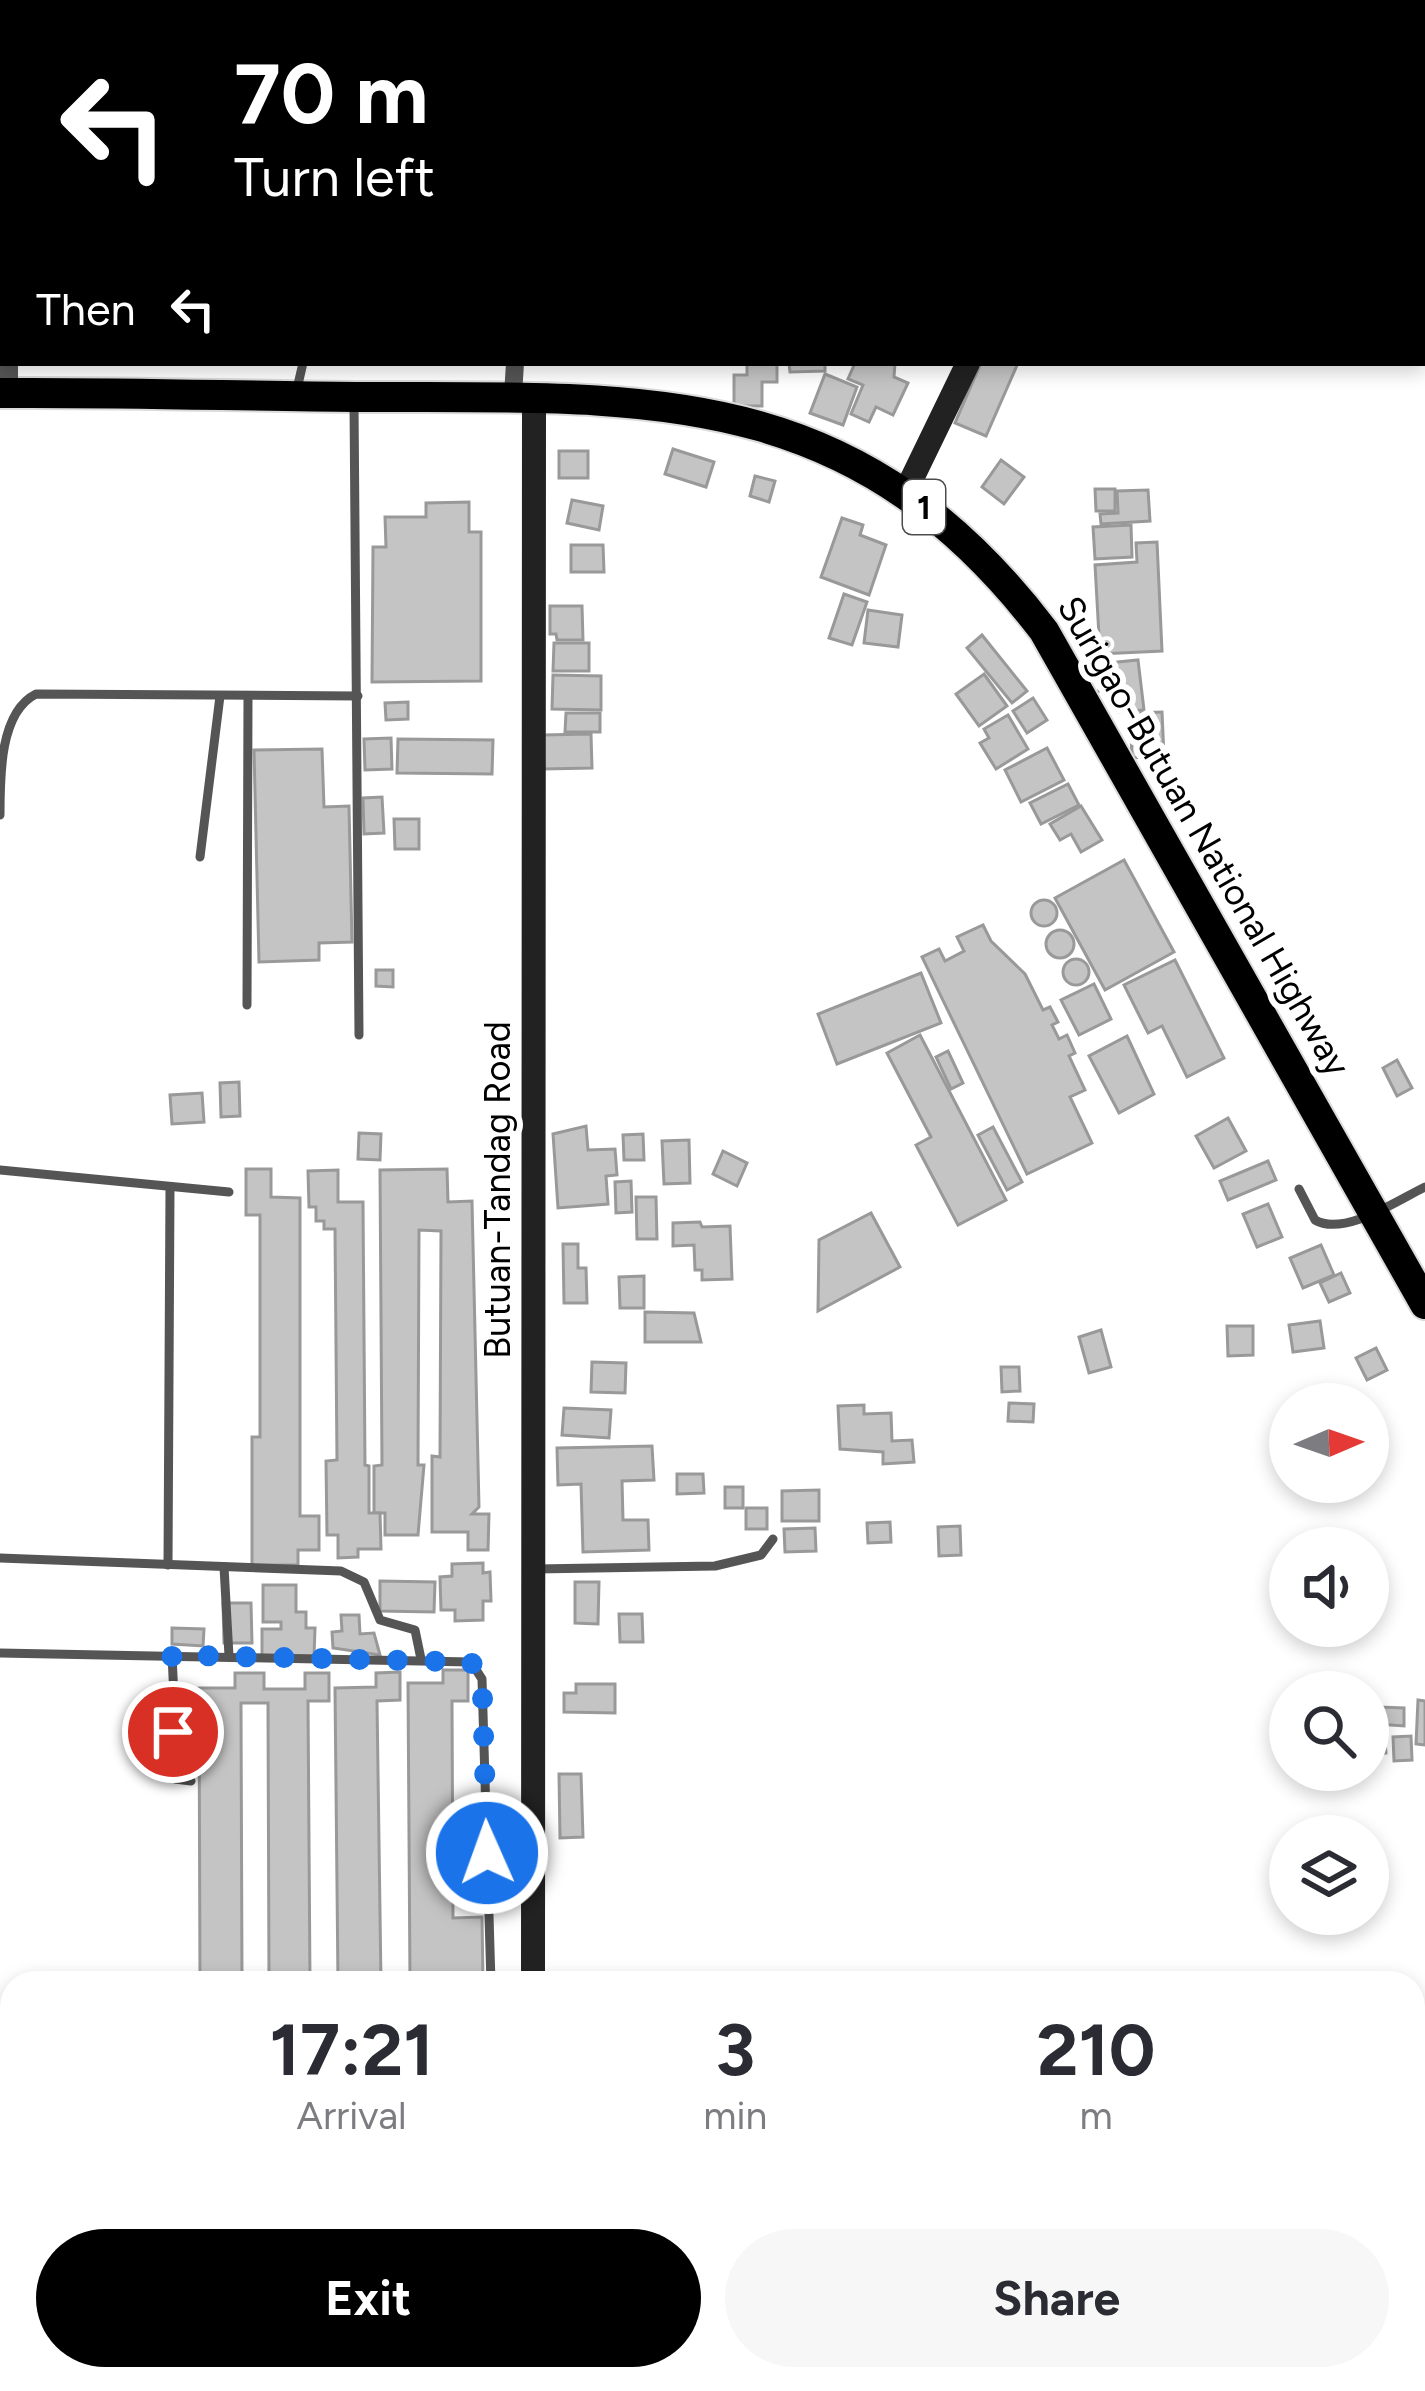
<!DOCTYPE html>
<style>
:root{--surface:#fff;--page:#f7f7f7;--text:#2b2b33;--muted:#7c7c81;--accent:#000}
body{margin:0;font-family:Figtree,sans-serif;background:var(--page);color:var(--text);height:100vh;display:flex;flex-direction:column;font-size:45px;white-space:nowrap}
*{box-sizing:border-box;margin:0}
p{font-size:39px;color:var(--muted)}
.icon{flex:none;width:66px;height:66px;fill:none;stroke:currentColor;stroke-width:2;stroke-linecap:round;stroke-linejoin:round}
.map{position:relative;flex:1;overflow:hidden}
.panel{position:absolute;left:0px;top:1971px;width:1425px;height:420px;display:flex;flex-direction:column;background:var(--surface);border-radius:36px 36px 0 0;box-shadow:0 6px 18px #0003}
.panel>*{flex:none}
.guide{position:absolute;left:0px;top:0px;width:1425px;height:366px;box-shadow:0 6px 18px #0003;background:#000;color:#fff;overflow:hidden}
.needle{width:78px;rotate:88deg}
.controls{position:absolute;left:1269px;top:1383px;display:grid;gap:24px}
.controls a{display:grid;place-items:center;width:120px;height:120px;border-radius:50%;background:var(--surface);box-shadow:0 6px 18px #0003;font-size:60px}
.pin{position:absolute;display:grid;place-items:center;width:102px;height:102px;color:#fff;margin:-51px;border:6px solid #fff;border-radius:50%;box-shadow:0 3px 12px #0007}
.me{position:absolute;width:132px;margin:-66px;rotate:358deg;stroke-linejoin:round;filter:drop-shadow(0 0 9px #0008)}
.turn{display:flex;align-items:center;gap:42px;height:252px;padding:0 36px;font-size:54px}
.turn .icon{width:156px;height:156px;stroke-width:2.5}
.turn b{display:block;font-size:84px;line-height:102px}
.then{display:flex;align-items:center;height:114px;padding:0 36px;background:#0003;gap:24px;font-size:45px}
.eta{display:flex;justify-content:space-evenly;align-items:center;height:204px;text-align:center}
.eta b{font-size:72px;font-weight:700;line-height:84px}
.primary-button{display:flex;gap:24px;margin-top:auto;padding:24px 36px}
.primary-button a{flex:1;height:138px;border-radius:72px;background:var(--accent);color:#fff;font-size:48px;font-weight:700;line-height:138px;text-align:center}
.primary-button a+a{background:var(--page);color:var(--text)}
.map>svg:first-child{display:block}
.building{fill:#c4c4c4;stroke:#999;stroke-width:3}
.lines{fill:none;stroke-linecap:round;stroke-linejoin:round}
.trunk-casing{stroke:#dbdbdb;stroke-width:34}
.service{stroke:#555;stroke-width:9}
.minor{stroke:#555;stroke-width:18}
.secondary{stroke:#222;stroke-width:24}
.trunk{stroke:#000;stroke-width:30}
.route{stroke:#1a73e8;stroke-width:21;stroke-dasharray:0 37.8}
.labels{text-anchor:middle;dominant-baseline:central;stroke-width:12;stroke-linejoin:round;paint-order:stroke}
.shield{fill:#fff;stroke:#4c4c4c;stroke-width:3}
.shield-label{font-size:33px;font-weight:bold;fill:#000}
.street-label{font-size:36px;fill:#000;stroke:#fff}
</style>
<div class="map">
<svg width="1425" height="2391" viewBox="0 0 1425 2391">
<rect width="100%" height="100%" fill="#fff"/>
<g class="building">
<polygon points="747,363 777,363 777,382 762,382 762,406 734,406 734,375 747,375"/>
<polygon points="789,363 825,363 825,371 790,372"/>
<polygon points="855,363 895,363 894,377 908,383 893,415 876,407 869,422 851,414 863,385 848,379"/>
<polygon points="981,363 1018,363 986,436 955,423"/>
<polygon points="825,374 857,387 843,425 810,413"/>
<polygon points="673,449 714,462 706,487 665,474"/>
<rect x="559" y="451" width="29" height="27"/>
<polygon points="1001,460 1024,477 1004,504 982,487"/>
<polygon points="755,476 775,481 769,502 750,496"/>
<polygon points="1095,489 1115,489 1115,511 1096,511"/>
<polygon points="1148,490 1150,521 1101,524 1100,514 1118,513 1117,491"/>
<polygon points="572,500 603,506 599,530 567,523"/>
<polygon points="469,502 469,532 481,532 481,681 372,682 373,547 386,547 385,517 426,517 426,503"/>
<polygon points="842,518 863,525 860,535 886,545 869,595 821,577"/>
<polygon points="1131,525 1132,557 1095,559 1093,527"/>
<polygon points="1157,542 1162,651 1100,654 1095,565 1137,562 1136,543"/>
<polygon points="571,545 603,545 604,572 571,572"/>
<polygon points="844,594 867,602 852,645 829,638"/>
<polygon points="550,606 582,606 583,640 557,640 556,634 550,634"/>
<polygon points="868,610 902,615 898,647 864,643"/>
<polygon points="982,635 1027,691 1012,703 967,648"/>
<polygon points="554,643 589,643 589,671 553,671"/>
<polygon points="1138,660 1144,710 1119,712 1117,689 1099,691 1097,664"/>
<polygon points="984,674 1007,706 979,726 956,694"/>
<polygon points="553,675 601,676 601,710 552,709"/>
<polygon points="1033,698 1047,720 1027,733 1013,711"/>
<polygon points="408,702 408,719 386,720 385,703"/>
<polygon points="1162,712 1164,756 1132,758 1130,713"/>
<polygon points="566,713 600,713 600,732 565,732"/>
<polygon points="1008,715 1028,749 996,769 980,743 989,738 984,729"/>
<polygon points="591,734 592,768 544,769 543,735"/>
<polygon points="391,738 392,769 365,770 364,739"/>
<polygon points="398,739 493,740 492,774 397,773"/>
<polygon points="1047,748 1064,780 1021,802 1005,770"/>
<polygon points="322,749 324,807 349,806 352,942 319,943 319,960 259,962 254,750"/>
<polygon points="1068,784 1079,805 1041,824 1030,803"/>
<polygon points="382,797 384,833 364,834 363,798"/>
<polygon points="1081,806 1102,840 1081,852 1071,834 1060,840 1050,824"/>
<polygon points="394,819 419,819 419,849 395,849"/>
<polygon points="1124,860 1174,952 1105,990 1055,898"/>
<circle cx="1044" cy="913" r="13"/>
<polygon points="983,925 991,941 1025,974 1043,1010 1050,1007 1058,1022 1052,1025 1059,1039 1067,1035 1075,1053 1069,1056 1085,1090 1070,1097 1092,1143 1027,1174 922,957 939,949 945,961 964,951 957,937"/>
<circle cx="1060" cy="944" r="14"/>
<circle cx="1076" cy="972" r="13"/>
<polygon points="1175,960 1224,1058 1187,1077 1162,1026 1148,1033 1124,985"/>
<polygon points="376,970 393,970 393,987 376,986"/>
<polygon points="921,973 941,1023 837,1064 818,1014"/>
<polygon points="1094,984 1111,1019 1079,1035 1061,1000"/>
<polygon points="920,1035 1006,1200 958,1225 916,1145 931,1137 887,1053"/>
<polygon points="1127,1036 1154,1094 1119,1113 1089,1056"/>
<polygon points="948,1051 963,1083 951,1089 936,1057"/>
<polygon points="1397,1060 1412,1088 1397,1096 1383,1068"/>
<polygon points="239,1082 240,1116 221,1117 220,1083"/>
<polygon points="202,1093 204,1122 172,1124 170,1095"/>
<polygon points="1228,1118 1246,1151 1214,1168 1196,1136"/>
<polygon points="586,1126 588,1150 615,1149 617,1175 606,1176 608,1204 558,1208 553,1134"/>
<polygon points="993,1127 1022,1182 1007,1190 978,1135"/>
<polygon points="359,1133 381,1134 380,1160 358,1159"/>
<polygon points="643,1134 644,1160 624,1160 623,1135"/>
<polygon points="689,1140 690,1183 664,1184 662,1141"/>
<polygon points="723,1151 747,1163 737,1186 713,1174"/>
<polygon points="1268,1161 1276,1180 1228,1200 1220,1181"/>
<polygon points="246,1169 271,1169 271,1197 300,1198 300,1516 319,1516 319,1550 298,1550 298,1565 252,1565 252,1437 260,1437 260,1215 246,1215"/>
<polygon points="447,1169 448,1202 472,1201 479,1507 472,1514 489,1514 488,1550 468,1550 468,1532 432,1532 432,1456 440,1457 441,1231 419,1230 418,1465 424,1465 418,1535 385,1535 385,1513 374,1513 374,1466 382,1465 380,1170"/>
<polygon points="338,1170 338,1202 363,1202 365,1465 369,1466 369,1513 380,1513 381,1549 358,1549 358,1557 338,1558 338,1535 327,1535 326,1461 337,1460 335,1229 324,1229 324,1221 316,1221 316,1207 309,1207 308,1171"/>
<polygon points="631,1181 632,1212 616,1213 615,1182"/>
<polygon points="636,1197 656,1197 657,1239 637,1239"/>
<polygon points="1268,1204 1282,1237 1257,1247 1243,1214"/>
<polygon points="871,1213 900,1267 818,1311 819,1240"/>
<polygon points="700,1222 702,1227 730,1226 732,1279 702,1280 702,1270 695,1270 694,1245 673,1246 673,1223"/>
<polygon points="563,1244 578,1244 578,1268 586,1268 587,1303 564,1303"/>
<polygon points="1321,1245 1334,1275 1303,1288 1290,1258"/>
<polygon points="1341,1273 1350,1293 1329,1302 1320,1283"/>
<polygon points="644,1276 644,1308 620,1308 619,1277"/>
<polygon points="645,1312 694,1313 701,1342 645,1342"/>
<polygon points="1320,1321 1324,1348 1293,1352 1289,1325"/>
<polygon points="1227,1326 1253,1326 1253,1355 1228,1356"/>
<polygon points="1101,1330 1111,1367 1089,1373 1079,1337"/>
<polygon points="1376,1348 1387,1370 1367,1380 1356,1358"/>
<polygon points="592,1362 626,1363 625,1393 591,1392"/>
<polygon points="1001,1367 1019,1367 1020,1391 1002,1392"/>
<polygon points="1009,1403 1034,1404 1033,1422 1008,1421"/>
<polygon points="864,1405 864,1414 891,1413 892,1441 912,1440 914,1462 883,1464 883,1452 840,1449 838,1406"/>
<polygon points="564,1408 611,1410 609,1438 562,1435"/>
<polygon points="652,1446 654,1480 622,1481 623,1520 648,1520 649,1550 583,1552 581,1484 558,1485 557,1448"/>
<polygon points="677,1474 703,1474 704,1493 677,1494"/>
<rect x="725" y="1487" width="18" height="21"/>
<polygon points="819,1490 819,1521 782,1521 782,1491"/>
<rect x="746" y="1508" width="21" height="21"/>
<polygon points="890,1522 891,1542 868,1543 867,1523"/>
<polygon points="960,1526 961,1555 939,1556 938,1527"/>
<polygon points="815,1528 816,1551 785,1552 784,1529"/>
<polygon points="483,1563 483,1573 490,1572 491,1601 483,1601 483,1620 455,1621 455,1610 441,1610 440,1577 452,1576 452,1564"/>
<polygon points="380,1581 435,1582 434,1612 380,1611"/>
<polygon points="575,1582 599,1582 598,1624 575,1623"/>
<polygon points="263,1585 296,1585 296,1612 306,1612 306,1628 315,1628 314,1656 262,1656 262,1629 281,1629 281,1622 263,1622"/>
<polygon points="223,1603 251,1603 252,1643 224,1643"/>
<polygon points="619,1614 642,1614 643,1642 620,1642"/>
<polygon points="341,1615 359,1615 360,1634 374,1633 380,1655 333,1648 332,1632 342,1631"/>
<polygon points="172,1628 204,1629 203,1646 172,1644"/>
<polygon points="443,1670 468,1670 468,1701 452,1701 453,1918 482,1917 483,1983 410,1983 408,1683 443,1683"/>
<polygon points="400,1672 400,1700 377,1701 381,1983 338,1983 335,1688 376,1687 376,1673"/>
<polygon points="235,1673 264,1673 264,1689 305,1689 305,1673 329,1673 329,1701 308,1701 310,1983 269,1983 268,1703 241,1703 242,1983 200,1983 199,1688 235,1688"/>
<polygon points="576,1684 615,1684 615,1713 564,1712 564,1693 576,1693"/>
<polygon points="1418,1700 1425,1701 1425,1745 1416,1744"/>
<polygon points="1378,1707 1404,1708 1404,1726 1377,1724"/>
<polygon points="1384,1732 1386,1753 1369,1755 1368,1733"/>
<polygon points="1411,1736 1412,1760 1394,1761 1393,1737"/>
<polygon points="559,1774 581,1774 583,1837 560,1838"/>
<polygon points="0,2304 12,2305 12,2365 0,2364"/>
<polygon points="984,2379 1019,2379 1018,2391 984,2391"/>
<rect x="78" y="2384" width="97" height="7"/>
</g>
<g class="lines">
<g class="trunk-casing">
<path id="trunk" d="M 0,393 C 119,392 237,396 356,397 C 643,398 852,379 1044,631 L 1425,1304"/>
</g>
<g class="service">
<polyline points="296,393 303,363"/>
<polyline points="354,402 359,1035"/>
<path d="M 0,815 C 0,774 0,712 36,694 L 358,696"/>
<polyline points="200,857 220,696"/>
<polyline points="247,1005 248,696"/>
<polyline points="0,1170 229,1192"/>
<path d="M 1299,1189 L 1315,1220 C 1344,1237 1398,1200 1425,1187"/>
<polyline points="0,1558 341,1571 364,1582 380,1620 415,1630 421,1659"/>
<polyline points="168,1565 170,1187"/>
<polyline points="224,1567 229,1656"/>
<polyline points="536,1569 715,1566 761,1555 773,1539"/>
<polyline points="0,1653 471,1662 482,1679 491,1983"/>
<polyline points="172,1655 175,1719 165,1759 175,1779 191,1781"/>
<polyline points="0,2038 12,2038"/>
<polyline points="854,2391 861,2379"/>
</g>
<g class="minor">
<polyline points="10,3 10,0"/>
<polyline points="522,3 522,0"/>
<polyline points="9,393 9,363"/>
<polyline points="513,395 515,363"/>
</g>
<g class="secondary">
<polyline points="1136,3 1138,0"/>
<polyline points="905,493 968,363"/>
<polyline points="533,1983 534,397"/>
<polyline points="533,2391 533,2379"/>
</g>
<use href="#trunk" class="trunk"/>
</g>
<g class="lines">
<polyline class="route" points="173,1732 172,1655 471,1662 482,1679 487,1853"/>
</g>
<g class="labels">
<rect class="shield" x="903" y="480" width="42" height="54" rx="9"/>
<g class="shield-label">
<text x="924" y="507">1</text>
</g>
<g class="street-label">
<text transform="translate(1204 836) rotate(60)">Surigao-Butuan National Highway</text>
<text transform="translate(497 1190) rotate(-90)">Butuan-Tandag Road</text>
</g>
</g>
</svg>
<div class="controls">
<a><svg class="needle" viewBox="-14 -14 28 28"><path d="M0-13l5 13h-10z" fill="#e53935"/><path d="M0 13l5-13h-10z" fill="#7c7c81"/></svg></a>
<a><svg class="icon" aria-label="sound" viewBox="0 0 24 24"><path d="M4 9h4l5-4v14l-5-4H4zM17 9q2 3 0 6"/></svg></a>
<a><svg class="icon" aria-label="search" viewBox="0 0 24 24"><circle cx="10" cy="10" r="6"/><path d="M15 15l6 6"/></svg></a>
<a><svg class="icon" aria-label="layers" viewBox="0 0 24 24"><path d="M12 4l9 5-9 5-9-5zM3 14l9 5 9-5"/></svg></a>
</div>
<div class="pin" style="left:173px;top:1732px;background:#d93025"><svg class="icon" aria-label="arrive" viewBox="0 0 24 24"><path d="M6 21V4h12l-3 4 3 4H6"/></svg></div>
<svg class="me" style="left:487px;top:1853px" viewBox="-20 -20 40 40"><circle r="17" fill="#1a73e8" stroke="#fff" stroke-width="3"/><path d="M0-11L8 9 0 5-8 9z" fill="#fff"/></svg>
<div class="guide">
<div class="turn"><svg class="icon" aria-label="left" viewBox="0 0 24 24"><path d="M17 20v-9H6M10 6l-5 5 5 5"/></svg><div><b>70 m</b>Turn left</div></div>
<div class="then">Then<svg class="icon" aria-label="left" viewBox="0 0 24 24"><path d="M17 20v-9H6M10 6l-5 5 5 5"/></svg></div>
</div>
<section class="panel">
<div class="eta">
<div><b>17:21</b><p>Arrival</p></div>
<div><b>3</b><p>min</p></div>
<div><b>210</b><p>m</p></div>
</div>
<div class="primary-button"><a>Exit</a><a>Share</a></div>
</section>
</div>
